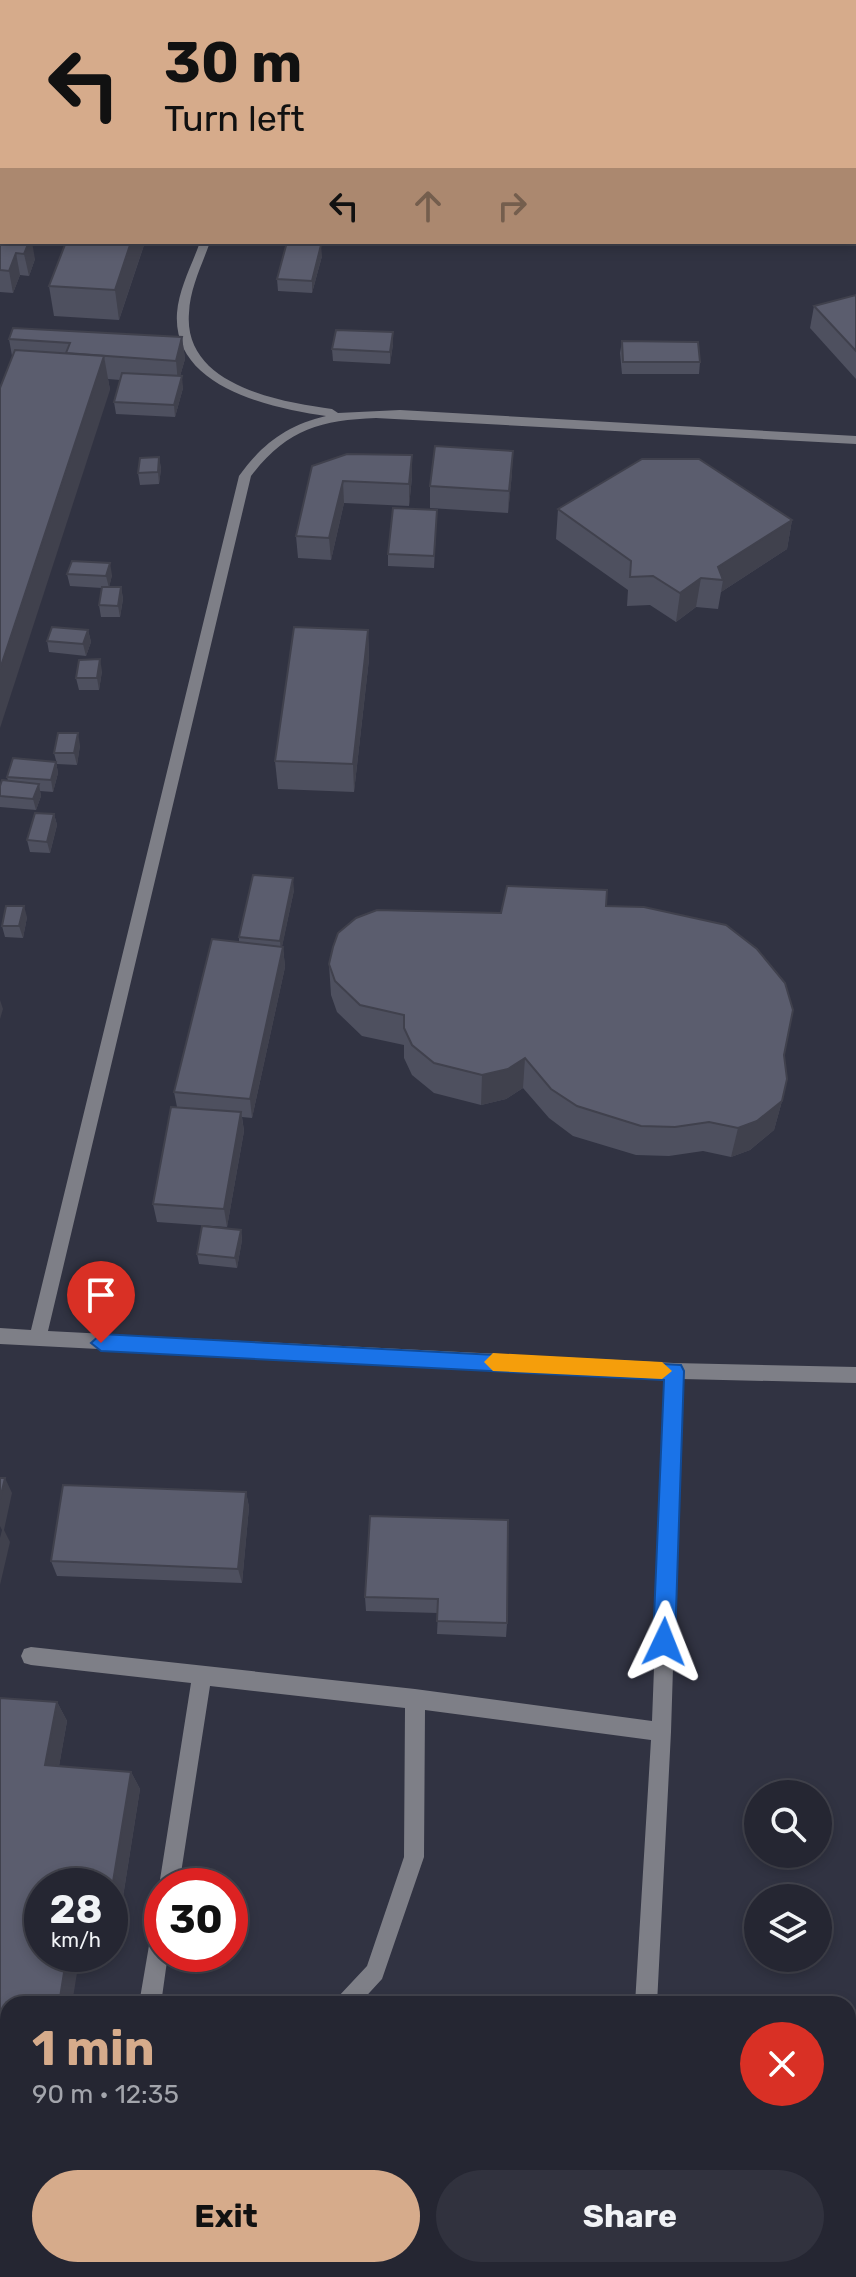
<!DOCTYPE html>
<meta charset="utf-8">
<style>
:root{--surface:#252632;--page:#31323e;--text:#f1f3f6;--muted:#a3a5ac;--line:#42434d;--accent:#d6ab8b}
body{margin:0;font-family:Rubik,sans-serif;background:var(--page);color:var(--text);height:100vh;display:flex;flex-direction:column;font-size:30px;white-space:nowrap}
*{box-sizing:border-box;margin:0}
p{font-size:26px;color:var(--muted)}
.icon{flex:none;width:44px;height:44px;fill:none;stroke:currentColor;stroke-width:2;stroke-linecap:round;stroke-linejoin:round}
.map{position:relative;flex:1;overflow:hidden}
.details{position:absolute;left:0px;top:1996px;width:856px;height:282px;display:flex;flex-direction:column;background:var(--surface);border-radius:24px 24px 0 0;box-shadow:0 4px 12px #0003,0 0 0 2px var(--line)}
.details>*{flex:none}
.banner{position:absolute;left:0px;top:0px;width:856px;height:244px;box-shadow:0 4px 12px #0003,0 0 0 2px var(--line);background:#d6ab8b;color:#111;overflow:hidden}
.controls{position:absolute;left:744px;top:1780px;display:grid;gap:16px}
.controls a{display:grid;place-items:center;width:88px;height:88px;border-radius:50%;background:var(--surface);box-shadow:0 4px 12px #0003,0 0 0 2px var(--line);font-size:40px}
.speed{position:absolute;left:24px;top:1868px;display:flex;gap:16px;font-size:40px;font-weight:700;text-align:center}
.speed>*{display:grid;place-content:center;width:104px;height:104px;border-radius:50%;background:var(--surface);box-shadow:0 4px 12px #0003,0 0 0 2px var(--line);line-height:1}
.speed small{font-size:20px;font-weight:400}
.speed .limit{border:12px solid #d22;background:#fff;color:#111}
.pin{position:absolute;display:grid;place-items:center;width:68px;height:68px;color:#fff;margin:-82px -34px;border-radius:50% 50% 50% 0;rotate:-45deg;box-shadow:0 0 8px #0007}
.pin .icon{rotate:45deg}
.me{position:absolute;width:88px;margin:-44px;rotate:2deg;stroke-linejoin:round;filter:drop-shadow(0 0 6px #0008)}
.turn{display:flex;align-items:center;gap:28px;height:168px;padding:0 32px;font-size:36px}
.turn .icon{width:104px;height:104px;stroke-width:2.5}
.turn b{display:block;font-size:56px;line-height:68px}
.lanes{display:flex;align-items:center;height:76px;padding:0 32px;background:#0003;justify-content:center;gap:40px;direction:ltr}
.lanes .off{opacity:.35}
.round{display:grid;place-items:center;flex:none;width:84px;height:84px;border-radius:42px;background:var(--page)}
.summary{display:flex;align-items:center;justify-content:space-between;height:136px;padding:0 32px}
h1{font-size:48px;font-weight:700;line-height:60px;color:var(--accent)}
.primary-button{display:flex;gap:16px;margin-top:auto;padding:16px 32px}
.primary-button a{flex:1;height:92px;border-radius:48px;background:var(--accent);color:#111;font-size:32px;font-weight:700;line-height:92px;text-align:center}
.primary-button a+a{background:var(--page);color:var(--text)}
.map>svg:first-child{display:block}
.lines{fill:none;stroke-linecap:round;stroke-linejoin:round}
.minor{fill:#7e7f87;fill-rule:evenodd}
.wall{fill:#4e505f}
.shaded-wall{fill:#40414d}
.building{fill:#5b5d6e;stroke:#40414d;stroke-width:2}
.route{fill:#1a73e8;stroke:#114b97;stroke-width:2}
.slow{fill:#f59e0b}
</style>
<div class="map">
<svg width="856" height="2277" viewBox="0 0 856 2277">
<rect width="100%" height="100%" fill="#313342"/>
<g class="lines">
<g class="minor">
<path d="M 200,242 L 210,242 C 202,265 190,288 189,313 C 183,385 279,402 332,409 L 338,413 L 400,410 L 856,436 L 856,444 L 376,418 C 320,420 286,430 251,476 L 48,1331 L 674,1363 L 856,1367 L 856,1383 L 682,1379 L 671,1732 L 657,2004 L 635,2004 L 651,1740 L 425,1710 L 424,1857 L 382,1979 L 359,2004 L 334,2004 L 338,1997 L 367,1966 L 404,1857 L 405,1708 L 210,1686 L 179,1886 L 162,1886 L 162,1893 L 159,1886 L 191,1683 L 31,1665 L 24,1663 L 21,1656 L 24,1649 L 31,1647 L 415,1689 L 652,1721 L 665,1378 L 0,1344 L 0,1328 L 31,1330 L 239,476 C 262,444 287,425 326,416 C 270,408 172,387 177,313 C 179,288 192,265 200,242 Z"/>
<polygon points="162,1918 162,1954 168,1954 161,2004 139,2004 152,1928 155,1921"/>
<polygon points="8,2092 8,2114 0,2116 0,2094"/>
<rect x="620" y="2270" width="22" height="7"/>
</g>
</g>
<g class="wall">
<polygon points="2,46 2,92 0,92 0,51"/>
<rect x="854" y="76" width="2" height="29"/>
<polygon points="0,143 2,143 2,172 0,171"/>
<polygon points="2,218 2,242 35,259 29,276 20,275 13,293 0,292 0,224"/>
<polygon points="145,242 119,320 54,316 49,286"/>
<polygon points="322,256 312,293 278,291 277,279"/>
<polygon points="856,295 856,379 810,328 814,306"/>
<polygon points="393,332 393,344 390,364 333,361 332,349"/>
<polygon points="182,337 185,359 180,376 183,388 175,417 116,414 114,402 120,380 108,379 110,390 12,356 9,339"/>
<polygon points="622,341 700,362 699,374 622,374 620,353"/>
<polygon points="412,455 412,477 409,506 344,503 331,560 298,558 296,536 312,466"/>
<polygon points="159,457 161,469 159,484 140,485 138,473"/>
<polygon points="512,473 508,513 430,508 430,486"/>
<polygon points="558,509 792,520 787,549 721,592 718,609 696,607 676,622 650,605 627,606 628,590 556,539"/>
<polygon points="437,510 434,568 388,566 388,554"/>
<polygon points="67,574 112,575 109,587 121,587 123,599 120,617 101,617 99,605 102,588 70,586"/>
<polygon points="88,630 91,642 86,656 49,652 47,641"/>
<polygon points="368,630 369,659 354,792 278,789 275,761"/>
<polygon points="102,671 99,690 79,690 76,678"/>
<polygon points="80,745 77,765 57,764 54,753"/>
<polygon points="56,762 58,773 53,792 40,791 41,796 36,810 0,807 0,796 8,781 7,777"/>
<polygon points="54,814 57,825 50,853 30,852 27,840"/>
<polygon points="294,890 282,946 283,947 285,967 252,1118 242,1117 244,1131 227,1227 157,1222 153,1204 177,1107 174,1092 239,942 239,937"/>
<polygon points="606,906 784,1055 782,1101 774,1130 750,1150 731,1157 703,1151 669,1156 636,1155 573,1136 549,1118 523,1088 506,1099 481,1105 434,1093 412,1075 404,1058 404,1045 362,1036 337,1012 331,995 329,964 501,913"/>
<polygon points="27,917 23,938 5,937 2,926"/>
<polygon points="241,1230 242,1240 237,1268 199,1264 197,1254"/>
<polygon points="246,1492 249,1507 242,1583 57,1576 51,1561"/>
<polygon points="508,1520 507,1623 506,1637 437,1634 438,1613 366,1611 365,1597"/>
<polygon points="0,1698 57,1702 67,1721 59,1766 131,1772 140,1789 122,1903 110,1902 110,1886 42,1886 8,2004 8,2060 0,2059"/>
</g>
<g class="shaded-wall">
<polygon points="29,242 32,242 35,259 29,276 24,254"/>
<polygon points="131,242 145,242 119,320 115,290"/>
<polygon points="321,245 322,256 312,293 312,281"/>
<polygon points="16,253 20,275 13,293 9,271"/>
<polygon points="393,332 393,344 390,364 390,352"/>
<polygon points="182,337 185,359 178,383 176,361"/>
<polygon points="104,356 110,390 0,728 0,669"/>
<polygon points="182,376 183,388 175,417 174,405"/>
<polygon points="513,451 512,473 508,513 509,491"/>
<polygon points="412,455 412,477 409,506 409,484"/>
<polygon points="159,457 161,469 159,484 158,472"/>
<polygon points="343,481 344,503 331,560 329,538"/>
<polygon points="792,520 787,549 721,592 723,580 718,567"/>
<polygon points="110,563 112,575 109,588 106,576"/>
<polygon points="701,578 696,607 676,622 680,593"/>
<polygon points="121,587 123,599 120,617 118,606"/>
<polygon points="88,630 91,642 86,656 83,644"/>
<polygon points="368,630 369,659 354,792 353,764"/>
<polygon points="100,659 102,671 99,690 97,678"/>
<polygon points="78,733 80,745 77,765 74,753"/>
<polygon points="56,762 58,773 53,792 51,780"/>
<polygon points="39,784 41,796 36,810 33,799"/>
<polygon points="54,814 57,825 50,853 47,842"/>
<polygon points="293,878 294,890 281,952 280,941"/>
<polygon points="24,906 27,917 23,938 19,926"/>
<polygon points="283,947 285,967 252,1118 250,1099"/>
<polygon points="0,1000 3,1009 0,1019"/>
<polygon points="525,1058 523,1088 506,1099 481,1105 482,1075"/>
<polygon points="782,1101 774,1130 750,1150 731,1157 738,1128"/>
<polygon points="241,1112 244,1131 227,1227 224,1209"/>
<polygon points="241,1230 242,1240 237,1268 235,1258"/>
<polygon points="5,1478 12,1493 4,1530 10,1542 0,1585 0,1538 2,1530 0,1526 0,1499"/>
<polygon points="246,1492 249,1507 242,1583 238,1569"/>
<polygon points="57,1702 67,1721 56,1783 45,1765"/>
<polygon points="131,1772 140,1789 122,1903 112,1888"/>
<polygon points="67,1954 80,1954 72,2004 59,2004"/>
<polygon points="266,2270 270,2270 269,2277 266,2277"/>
</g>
<g class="building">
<polygon points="2,46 2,71 0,71 0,51"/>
<rect x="854" y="76" width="2" height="17"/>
<polygon points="0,235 2,235 2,242 29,242 24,254 16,253 9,271 0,270"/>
<polygon points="66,242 131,242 115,290 49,286"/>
<polygon points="287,242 321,245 312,281 277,279"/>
<polygon points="856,295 856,351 814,306"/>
<polygon points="13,328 182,337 176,361 66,353 70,343 9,339"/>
<polygon points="336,330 393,332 390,352 332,349"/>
<polygon points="622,341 698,342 700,362 623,362"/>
<polygon points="15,350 104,356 0,669 0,388"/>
<polygon points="122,373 182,376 174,405 114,402"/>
<polygon points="435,446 513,451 509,491 430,486"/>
<polygon points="347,454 412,455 409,484 343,481 329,538 296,536 312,466"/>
<polygon points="159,457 158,472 138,473 140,458"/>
<polygon points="642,459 699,459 792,520 718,567 723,580 701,578 680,593 653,576 630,577 631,561 558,509"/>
<polygon points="393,508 437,510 434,556 388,554"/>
<polygon points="72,561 110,563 106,576 67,574"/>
<polygon points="102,587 121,587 118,606 99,605"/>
<polygon points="52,627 88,630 83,644 47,641"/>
<polygon points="294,627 368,630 353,764 275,761"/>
<polygon points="100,659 97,678 76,678 79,660"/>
<polygon points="58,733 78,733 74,753 54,753"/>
<polygon points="13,758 56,762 51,780 7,777"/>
<polygon points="2,780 39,784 33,799 0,796 0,786"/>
<polygon points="35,813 54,814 47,842 27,840"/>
<polygon points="253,875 293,878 280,941 239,937"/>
<polygon points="507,886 607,890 606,906 644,907 726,925 757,949 785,983 793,1010 784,1055 787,1079 782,1101 757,1121 738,1128 709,1122 675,1127 641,1126 577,1106 551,1089 525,1058 508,1069 482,1075 434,1063 412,1045 404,1028 404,1015 360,1005 335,981 329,964 333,947 338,933 356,918 377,910 501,913"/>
<polygon points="6,906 24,906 19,926 2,926"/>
<polygon points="212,939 283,947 250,1099 174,1092"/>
<polygon points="171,1107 241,1112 224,1209 153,1204"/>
<polygon points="202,1226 241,1230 235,1258 197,1254"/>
<polygon points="0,1478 5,1478 0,1499"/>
<polygon points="63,1485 246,1492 238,1569 51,1561"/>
<polygon points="370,1516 508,1520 507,1623 437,1621 438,1599 365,1597"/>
<polygon points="0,1698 57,1702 45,1765 131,1772 112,1888 110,1888 110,1886 42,1886 42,1954 67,1954 59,2004 8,2004 8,2051 0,2050"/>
<polygon points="138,2270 266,2270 266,2277 137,2277"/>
</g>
<polygon class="route" points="101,1334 681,1365 684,1371 675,1642 672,1649 664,1653 657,1649 653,1642 664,1380 101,1351 91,1343"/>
<polygon class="slow" points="493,1353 662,1362 672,1371 662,1379 493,1371 484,1362"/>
</svg>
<div class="controls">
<a><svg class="icon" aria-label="search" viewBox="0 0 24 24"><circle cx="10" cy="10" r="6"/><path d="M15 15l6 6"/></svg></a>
<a><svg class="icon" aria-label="layers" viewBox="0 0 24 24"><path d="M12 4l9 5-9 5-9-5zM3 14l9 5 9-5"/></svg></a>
</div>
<div class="speed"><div>28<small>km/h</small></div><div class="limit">30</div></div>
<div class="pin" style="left:101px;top:1343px;background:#d93025"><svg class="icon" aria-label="arrive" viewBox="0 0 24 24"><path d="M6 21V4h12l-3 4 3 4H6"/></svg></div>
<svg class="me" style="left:664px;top:1642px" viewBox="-20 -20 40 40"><path d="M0-17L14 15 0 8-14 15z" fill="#1a73e8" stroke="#fff" stroke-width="4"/></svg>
<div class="banner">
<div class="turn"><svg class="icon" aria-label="left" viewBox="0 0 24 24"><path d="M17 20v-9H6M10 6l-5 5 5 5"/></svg><div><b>30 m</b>Turn left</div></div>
<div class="lanes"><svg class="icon" aria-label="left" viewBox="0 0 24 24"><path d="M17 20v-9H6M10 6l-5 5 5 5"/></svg><svg class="icon off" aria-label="ahead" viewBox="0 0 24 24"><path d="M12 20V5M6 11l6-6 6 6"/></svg><svg class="icon off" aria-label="right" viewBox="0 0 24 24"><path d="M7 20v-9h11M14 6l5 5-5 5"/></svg></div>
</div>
<section class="details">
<div class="summary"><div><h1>1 min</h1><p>90 m · 12:35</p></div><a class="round" style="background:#d93025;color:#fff"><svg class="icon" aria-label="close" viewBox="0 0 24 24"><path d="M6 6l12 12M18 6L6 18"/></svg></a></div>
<div class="primary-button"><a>Exit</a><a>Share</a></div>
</section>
</div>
